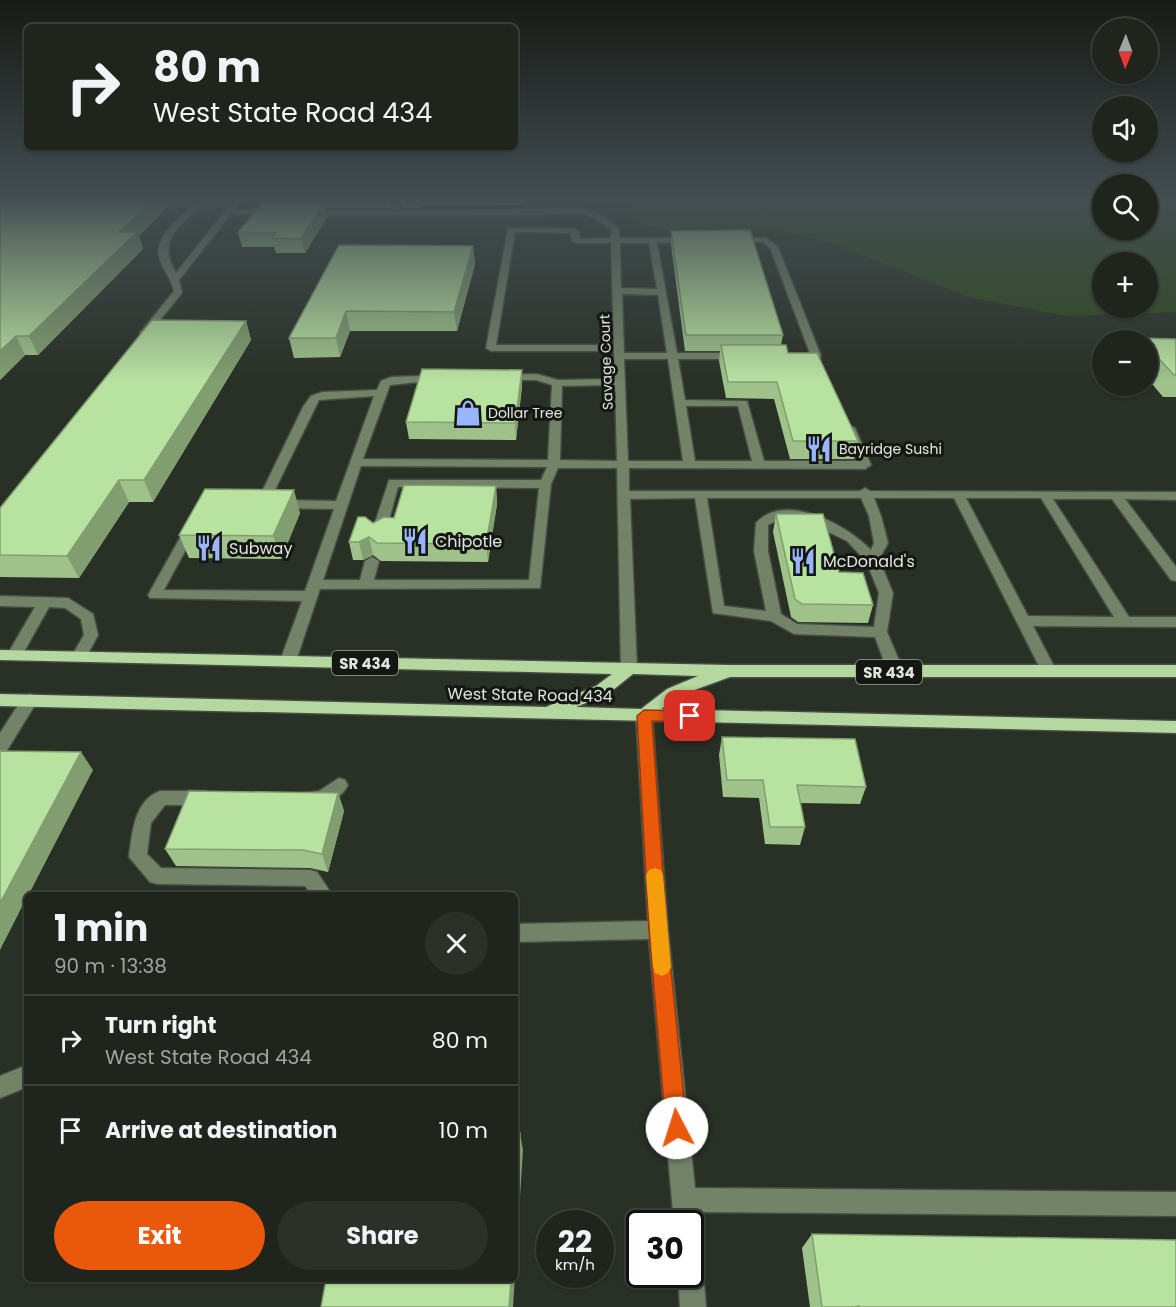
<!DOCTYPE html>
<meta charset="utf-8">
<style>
:root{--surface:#1f241c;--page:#2c3029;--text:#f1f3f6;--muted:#a1a4a3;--line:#3c413b;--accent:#ea580c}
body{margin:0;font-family:Poppins,sans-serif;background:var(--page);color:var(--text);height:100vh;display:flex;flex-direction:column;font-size:22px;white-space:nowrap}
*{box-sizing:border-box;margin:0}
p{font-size:20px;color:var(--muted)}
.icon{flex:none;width:33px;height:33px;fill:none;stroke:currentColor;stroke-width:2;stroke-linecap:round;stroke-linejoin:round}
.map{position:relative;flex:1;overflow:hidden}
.details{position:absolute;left:24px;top:892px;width:494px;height:390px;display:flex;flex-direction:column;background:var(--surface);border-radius:9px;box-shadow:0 2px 4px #0004,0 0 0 2px var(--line)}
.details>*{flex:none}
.top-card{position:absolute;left:24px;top:24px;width:494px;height:126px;border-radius:9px;box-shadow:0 2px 4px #0004,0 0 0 2px var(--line);background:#1f241c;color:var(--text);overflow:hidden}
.needle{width:39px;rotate:181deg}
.buttons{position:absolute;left:1092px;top:18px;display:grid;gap:12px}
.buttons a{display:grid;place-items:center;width:66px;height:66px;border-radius:50%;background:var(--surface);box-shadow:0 2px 4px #0004,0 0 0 2px var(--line);font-size:30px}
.speed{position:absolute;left:536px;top:1210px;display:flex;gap:12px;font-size:30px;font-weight:700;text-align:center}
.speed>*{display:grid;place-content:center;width:78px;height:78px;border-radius:50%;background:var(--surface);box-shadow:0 2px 4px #0004,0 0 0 2px var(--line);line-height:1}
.speed small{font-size:15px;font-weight:400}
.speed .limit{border:3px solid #111;border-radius:9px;background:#fff;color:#111}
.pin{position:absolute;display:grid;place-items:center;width:51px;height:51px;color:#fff;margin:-26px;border-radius:12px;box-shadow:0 3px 9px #0006}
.me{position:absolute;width:66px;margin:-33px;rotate:355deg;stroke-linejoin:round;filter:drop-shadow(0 0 4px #0008)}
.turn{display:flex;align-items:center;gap:21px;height:126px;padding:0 30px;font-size:27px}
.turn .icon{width:78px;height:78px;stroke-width:2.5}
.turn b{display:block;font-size:42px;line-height:51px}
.round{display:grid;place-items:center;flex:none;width:63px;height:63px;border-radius:32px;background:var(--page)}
.overview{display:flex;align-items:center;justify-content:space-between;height:102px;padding:0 30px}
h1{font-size:36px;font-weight:700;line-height:45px}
.cta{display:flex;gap:12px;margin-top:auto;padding:12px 30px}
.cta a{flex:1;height:69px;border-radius:36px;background:var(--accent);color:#fff;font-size:24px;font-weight:700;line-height:69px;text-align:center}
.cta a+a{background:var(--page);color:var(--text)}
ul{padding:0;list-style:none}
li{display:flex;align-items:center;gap:18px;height:90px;padding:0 30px;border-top:2px solid var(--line)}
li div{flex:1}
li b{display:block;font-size:22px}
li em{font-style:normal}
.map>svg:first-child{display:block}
.green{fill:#2e4b19;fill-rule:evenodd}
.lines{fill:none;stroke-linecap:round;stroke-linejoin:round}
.minor-casing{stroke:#464d43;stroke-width:3}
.major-casing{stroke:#464d43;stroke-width:3}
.minor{fill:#728368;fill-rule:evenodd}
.major{fill:#b5d8a1;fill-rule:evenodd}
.wall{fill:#9ec28a}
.shaded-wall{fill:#819e70}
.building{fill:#b8e2a0;stroke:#819e70;stroke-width:1.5}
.route{fill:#ea580c;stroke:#983908;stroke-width:1.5}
.slow{fill:#f59e0b}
.labels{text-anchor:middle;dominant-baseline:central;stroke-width:6;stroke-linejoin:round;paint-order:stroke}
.far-street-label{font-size:14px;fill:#e0e5de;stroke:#141712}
.far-poi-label{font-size:14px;fill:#e0e5de;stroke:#141712;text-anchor:start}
.shield{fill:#141712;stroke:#a3a7a1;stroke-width:1.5}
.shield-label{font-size:15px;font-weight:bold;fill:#e0e5de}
.poi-label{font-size:16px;fill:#e0e5de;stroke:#141712;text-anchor:start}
.street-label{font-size:16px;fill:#e0e5de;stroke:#141712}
</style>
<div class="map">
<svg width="1176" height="1307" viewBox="0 0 1176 1307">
<rect width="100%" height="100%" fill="#293026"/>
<path class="green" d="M 627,199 L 1102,199 L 1102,230 L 1148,230 L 1148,199 L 1176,199 L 1176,312 L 1067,316 L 968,297 L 833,243 L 779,231 L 668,231 L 643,224 L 632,217 L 632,205 ZM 1102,262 L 1148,262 L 1148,308 L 1102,308 Z"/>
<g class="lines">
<g class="minor-casing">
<g id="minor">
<path d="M 200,199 L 239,201 L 235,210 L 273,210 L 277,212 L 273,214 L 231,214 L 179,280 L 182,293 L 146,337 L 140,337 L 140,333 L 174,291 C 171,279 164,271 160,260 C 152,237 179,219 194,205 L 149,205 L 145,203 L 149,201 L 198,201 ZM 202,205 L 230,205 L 176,273 C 156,239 179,228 202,205 Z"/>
<path d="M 397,199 L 404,199 L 399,211 L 577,208 L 598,214 L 619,228 L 619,238 L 695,238 L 695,242 L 692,242 L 657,243 L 677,353 L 739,353 L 744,356 L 739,359 L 678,359 L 685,400 L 747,401 L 764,461 L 858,461 L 843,428 L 849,425 L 855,428 L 871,465 L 865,469 L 629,468 L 629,491 L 860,491 L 865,488 L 870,491 L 1176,492 L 1176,500 L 1125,499 L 1176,567 L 1176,581 L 1171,580 L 1112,499 L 1053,499 L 1129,617 L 1176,617 L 1176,627 L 1033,626 L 1057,672 L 1054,676 L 1044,676 L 954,498 L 874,498 L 881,516 L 888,543 L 879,559 L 893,593 L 887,632 L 904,672 L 896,678 L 888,672 L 875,637 L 794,634 L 771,621 L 713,613 L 695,498 L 630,499 L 637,669 L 629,674 L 621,669 L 617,468 L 558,468 L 551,484 L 540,588 L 320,589 L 296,661 L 288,666 L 280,661 L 302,601 L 150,598 L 148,595 L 185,529 L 191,525 L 197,529 L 164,590 L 305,591 L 334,509 L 279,508 L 273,504 L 279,500 L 336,501 L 374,396 L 319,400 L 268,504 L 266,507 L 258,507 L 256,504 L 303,407 L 311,396 L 322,392 L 377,390 L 381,381 L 391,377 L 443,375 L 443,379 L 439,380 L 390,385 L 363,459 L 548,460 L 552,385 L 536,380 L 502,380 L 498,379 L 498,375 L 537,374 L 558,380 L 615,379 L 614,351 L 491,351 L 486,348 L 508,228 L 574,229 L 578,231 L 580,239 L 611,238 L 611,229 L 592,217 L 577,213 L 535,215 L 306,215 L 302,213 L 306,211 L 391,211 ZM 515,232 L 571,233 L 572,241 L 576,243 L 611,243 L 614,345 L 496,345 ZM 620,243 L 649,243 L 657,289 L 621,288 ZM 622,294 L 658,295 L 667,353 L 624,353 ZM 624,359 L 668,359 L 683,461 L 628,461 ZM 615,385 L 617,461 L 560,460 L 562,386 ZM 686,406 L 738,406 L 752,461 L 695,461 ZM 361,466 L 547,467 L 541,480 L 389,480 L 371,535 L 378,539 L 385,535 L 398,487 L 539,488 L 529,580 L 374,580 L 379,561 L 372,557 L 365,561 L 360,580 L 323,580 ZM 707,498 L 861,498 L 869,516 L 874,543 L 871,550 C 847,525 785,491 756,523 L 754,551 L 766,611 L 724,606 ZM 966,498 L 1041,498 L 1114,617 L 1028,616 ZM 781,518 L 800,518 L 847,541 L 866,561 L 879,593 L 874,627 L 797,624 L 781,614 L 768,551 L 768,525 Z"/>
<polygon points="731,238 766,238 778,247 821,356 820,358 811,356 771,250 764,242 731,242"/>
<polygon points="0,596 68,598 93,614 98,635 84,661 74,661 71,657 84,635 81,619 65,608 49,607 20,659 10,659 7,655 35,607 0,606"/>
<polygon points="30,694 36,696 38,700 6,752 0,753 0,733 24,696"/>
<polygon points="644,709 650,711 652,715 668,930 695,1188 1176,1192 1176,1216 697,1212 698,1224 695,1233 690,1235 690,1224 674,1224 649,939 514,942 514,924 648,921 636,715 638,711"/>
<path d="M 339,778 L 345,780 L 348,785 C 340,801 320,809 304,803 L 301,798 L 304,793 L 319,791 Z"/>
<path d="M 160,791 L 205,791 L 211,793 L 214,798 L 211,803 L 205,805 L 165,805 L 151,823 L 147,854 L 161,868 L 310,870 L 317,872 L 333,896 L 312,896 L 305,886 L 157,884 L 150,882 L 129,857 C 132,834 134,800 160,791 Z"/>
<polygon points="27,1065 27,1087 0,1098 0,1076"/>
<polygon points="690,1257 699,1261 703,1270 706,1307 680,1307 678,1275 690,1275"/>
</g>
</g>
<g class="major-casing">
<path id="major" d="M 0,650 L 729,665 L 1176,665 L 1176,677 L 730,677 L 689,692 L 661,709 L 1176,721 L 1176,733 L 0,706 L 0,694 L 546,707 L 596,686 L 612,674 L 0,660 ZM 633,674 L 698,676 L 667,689 L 641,709 L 576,707 L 608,694 Z"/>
</g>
<use href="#minor" class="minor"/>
<use href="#major" class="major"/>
</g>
<g class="wall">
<polygon points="0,199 165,199 168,207 139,236 143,249 38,355 25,355 0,380"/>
<polygon points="261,199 396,199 390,208 325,208 327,217 305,253 276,253 274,247 242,247 238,232 262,203"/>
<polygon points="401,199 525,199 524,205 422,205 420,208 403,208"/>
<polygon points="671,231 783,335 781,345 788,353 858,441 854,459 790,459 774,399 726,398 719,361 720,351 685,351 671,245"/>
<polygon points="473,246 475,264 457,331 350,331 340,357 294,358 289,338"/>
<polygon points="246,321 251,340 153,502 129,502 79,578 0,577 0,508"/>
<polygon points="1139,338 1176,339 1176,397 1163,397 1148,379 1148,340 1139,340"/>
<polygon points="522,370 522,386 516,440 409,439 406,422"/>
<polygon points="496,486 497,504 488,562 381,561 373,555 363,560 353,560 349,542 373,523 394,518"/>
<polygon points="300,513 281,559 189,558 179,535"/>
<polygon points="776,514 873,605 868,623 798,622 791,617 773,532"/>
<polygon points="722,737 866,787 860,804 800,803 805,827 800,845 765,844 759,798 723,797 719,755"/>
<polygon points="338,793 344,811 328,872 310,868 176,866 165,849"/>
<polygon points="812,1234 1176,1307 810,1307 802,1248"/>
</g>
<g class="shaded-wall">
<polygon points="155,199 165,199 168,207 139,236 143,249 38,355 29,336 119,232"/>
<polygon points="388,199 396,199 390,208"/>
<polygon points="324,203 327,217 305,253 301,239"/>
<polygon points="473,246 475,264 457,331 454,312"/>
<polygon points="346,311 350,331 340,357 336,338"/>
<polygon points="246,321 251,340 153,502 144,480"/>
<polygon points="16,336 25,355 0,380 0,351"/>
<polygon points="522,370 522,386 516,440 515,423"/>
<polygon points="119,480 129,502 79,578 67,556"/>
<polygon points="496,486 497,504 488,562 486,544"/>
<polygon points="294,490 300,513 281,559 273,536"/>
<polygon points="369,537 373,555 363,560 359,542"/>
<polygon points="81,752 93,770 28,896 27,896 27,897 0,950 0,903"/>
<polygon points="338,793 344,811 328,872 322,854"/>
<polygon points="520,1133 523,1150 513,1307 509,1307 511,1280 514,1280 514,1221"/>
</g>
<g class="building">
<polygon points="0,199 155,199 119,232 137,232 29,336 16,336 0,351"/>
<polygon points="262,203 324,203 301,239 272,238 276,233 238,232"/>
<polygon points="750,230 783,335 686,335 671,231"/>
<polygon points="339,245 473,246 454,312 346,311 336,338 289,338"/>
<polygon points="152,320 246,321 144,480 119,480 67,556 0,555 0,508"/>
<polygon points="1139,338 1176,339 1176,375 1174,375 1148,347 1148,340 1141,340"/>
<polygon points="721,345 786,345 788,353 817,353 858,441 793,441 777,382 728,382"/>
<polygon points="422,369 522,370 515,423 406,422"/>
<polygon points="404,485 496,486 486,544 377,543 369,537 359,542 349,542 358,517 365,517 373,523 384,517 394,518"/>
<polygon points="205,489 294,490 273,536 179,535"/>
<polygon points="776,514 823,514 839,572 863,573 873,605 802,604 795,599"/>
<polygon points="722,737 855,739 866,787 797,785 805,827 770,827 763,780 727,780"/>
<polygon points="0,751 81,752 0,903"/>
<polygon points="189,791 338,793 322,854 303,850 165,849"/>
<polygon points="514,1133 520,1133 514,1221"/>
<polygon points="812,1234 1176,1240 1176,1307 859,1307 859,1306 855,1307 822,1307"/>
<polygon points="326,1280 511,1280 509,1307 321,1307"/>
</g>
<linearGradient id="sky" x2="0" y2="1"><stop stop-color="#171a15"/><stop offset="0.52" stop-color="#434e52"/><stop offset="1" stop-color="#434e52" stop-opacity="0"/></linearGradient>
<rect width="1176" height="382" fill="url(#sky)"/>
<polygon class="route" points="644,710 690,711 697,716 690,722 652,721 667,930 687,1128 684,1136 677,1139 670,1136 666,1128 649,930 637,716"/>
<polygon class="slow" points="655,868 661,870 663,875 671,967 668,973 662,976 655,973 653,967 646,875 649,870"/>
<defs>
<g id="shop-bare" transform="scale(2.07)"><path d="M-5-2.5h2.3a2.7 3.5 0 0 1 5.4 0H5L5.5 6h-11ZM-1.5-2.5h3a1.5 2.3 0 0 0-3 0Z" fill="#99b5fd" stroke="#141712" stroke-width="2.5" paint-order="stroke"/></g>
<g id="restaurant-bare" transform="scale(2.07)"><path d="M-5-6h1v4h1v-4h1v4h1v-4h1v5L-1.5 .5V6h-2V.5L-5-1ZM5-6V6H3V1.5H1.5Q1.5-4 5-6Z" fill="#99b5fd" stroke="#141712" stroke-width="2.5" paint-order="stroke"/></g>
</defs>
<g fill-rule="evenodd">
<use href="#shop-bare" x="468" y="413"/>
<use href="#restaurant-bare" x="819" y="449"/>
<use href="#restaurant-bare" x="415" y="541"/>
<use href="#restaurant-bare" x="209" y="548"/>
<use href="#restaurant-bare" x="803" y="561"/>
</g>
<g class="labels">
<g class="far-street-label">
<text transform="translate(606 362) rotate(-92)">Savage Court</text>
</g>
<g class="far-poi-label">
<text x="488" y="413">Dollar Tree</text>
<text x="839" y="449">Bayridge Sushi</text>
</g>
<g class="shield">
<rect x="332" y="651" width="66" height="24" rx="4.5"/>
<rect x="856" y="660" width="66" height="24" rx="4.5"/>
</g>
<g class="shield-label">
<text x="365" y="663">SR 434</text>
<text x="889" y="672">SR 434</text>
</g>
<g class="poi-label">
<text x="435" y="541">Chipotle</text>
<text x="229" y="548">Subway</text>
<text x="823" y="561">McDonald's</text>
</g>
<g class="street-label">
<text transform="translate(530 695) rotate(1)">West State Road 434</text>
</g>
</g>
</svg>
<div class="buttons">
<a><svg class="needle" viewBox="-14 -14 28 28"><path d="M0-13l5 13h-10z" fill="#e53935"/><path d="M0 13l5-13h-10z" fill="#a1a4a3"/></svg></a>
<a><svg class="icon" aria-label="sound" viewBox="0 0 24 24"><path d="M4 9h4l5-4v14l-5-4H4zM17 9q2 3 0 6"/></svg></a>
<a><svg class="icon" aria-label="search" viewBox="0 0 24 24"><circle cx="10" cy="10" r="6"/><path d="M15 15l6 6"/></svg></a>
<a>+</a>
<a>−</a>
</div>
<div class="speed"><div>22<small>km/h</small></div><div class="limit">30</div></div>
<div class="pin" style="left:690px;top:716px;background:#d93025"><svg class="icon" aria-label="arrive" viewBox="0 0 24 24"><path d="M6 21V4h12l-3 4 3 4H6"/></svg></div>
<svg class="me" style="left:677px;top:1128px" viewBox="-20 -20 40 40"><circle r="19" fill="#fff"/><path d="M0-13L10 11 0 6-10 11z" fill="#ea580c"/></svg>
<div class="top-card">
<div class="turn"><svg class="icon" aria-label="right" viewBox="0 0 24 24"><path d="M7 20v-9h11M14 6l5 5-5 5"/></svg><div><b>80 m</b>West State Road 434</div></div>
</div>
<section class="details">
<div class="overview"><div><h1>1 min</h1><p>90 m · 13:38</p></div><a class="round"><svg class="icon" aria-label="close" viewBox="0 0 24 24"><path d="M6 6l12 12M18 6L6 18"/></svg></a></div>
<ul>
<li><svg class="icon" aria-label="right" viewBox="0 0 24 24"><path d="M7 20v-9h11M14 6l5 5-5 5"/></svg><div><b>Turn right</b><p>West State Road 434</p></div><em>80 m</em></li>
<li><svg class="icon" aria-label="arrive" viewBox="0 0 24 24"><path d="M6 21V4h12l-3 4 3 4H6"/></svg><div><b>Arrive at destination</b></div><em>10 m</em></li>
</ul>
<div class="cta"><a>Exit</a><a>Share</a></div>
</section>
</div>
